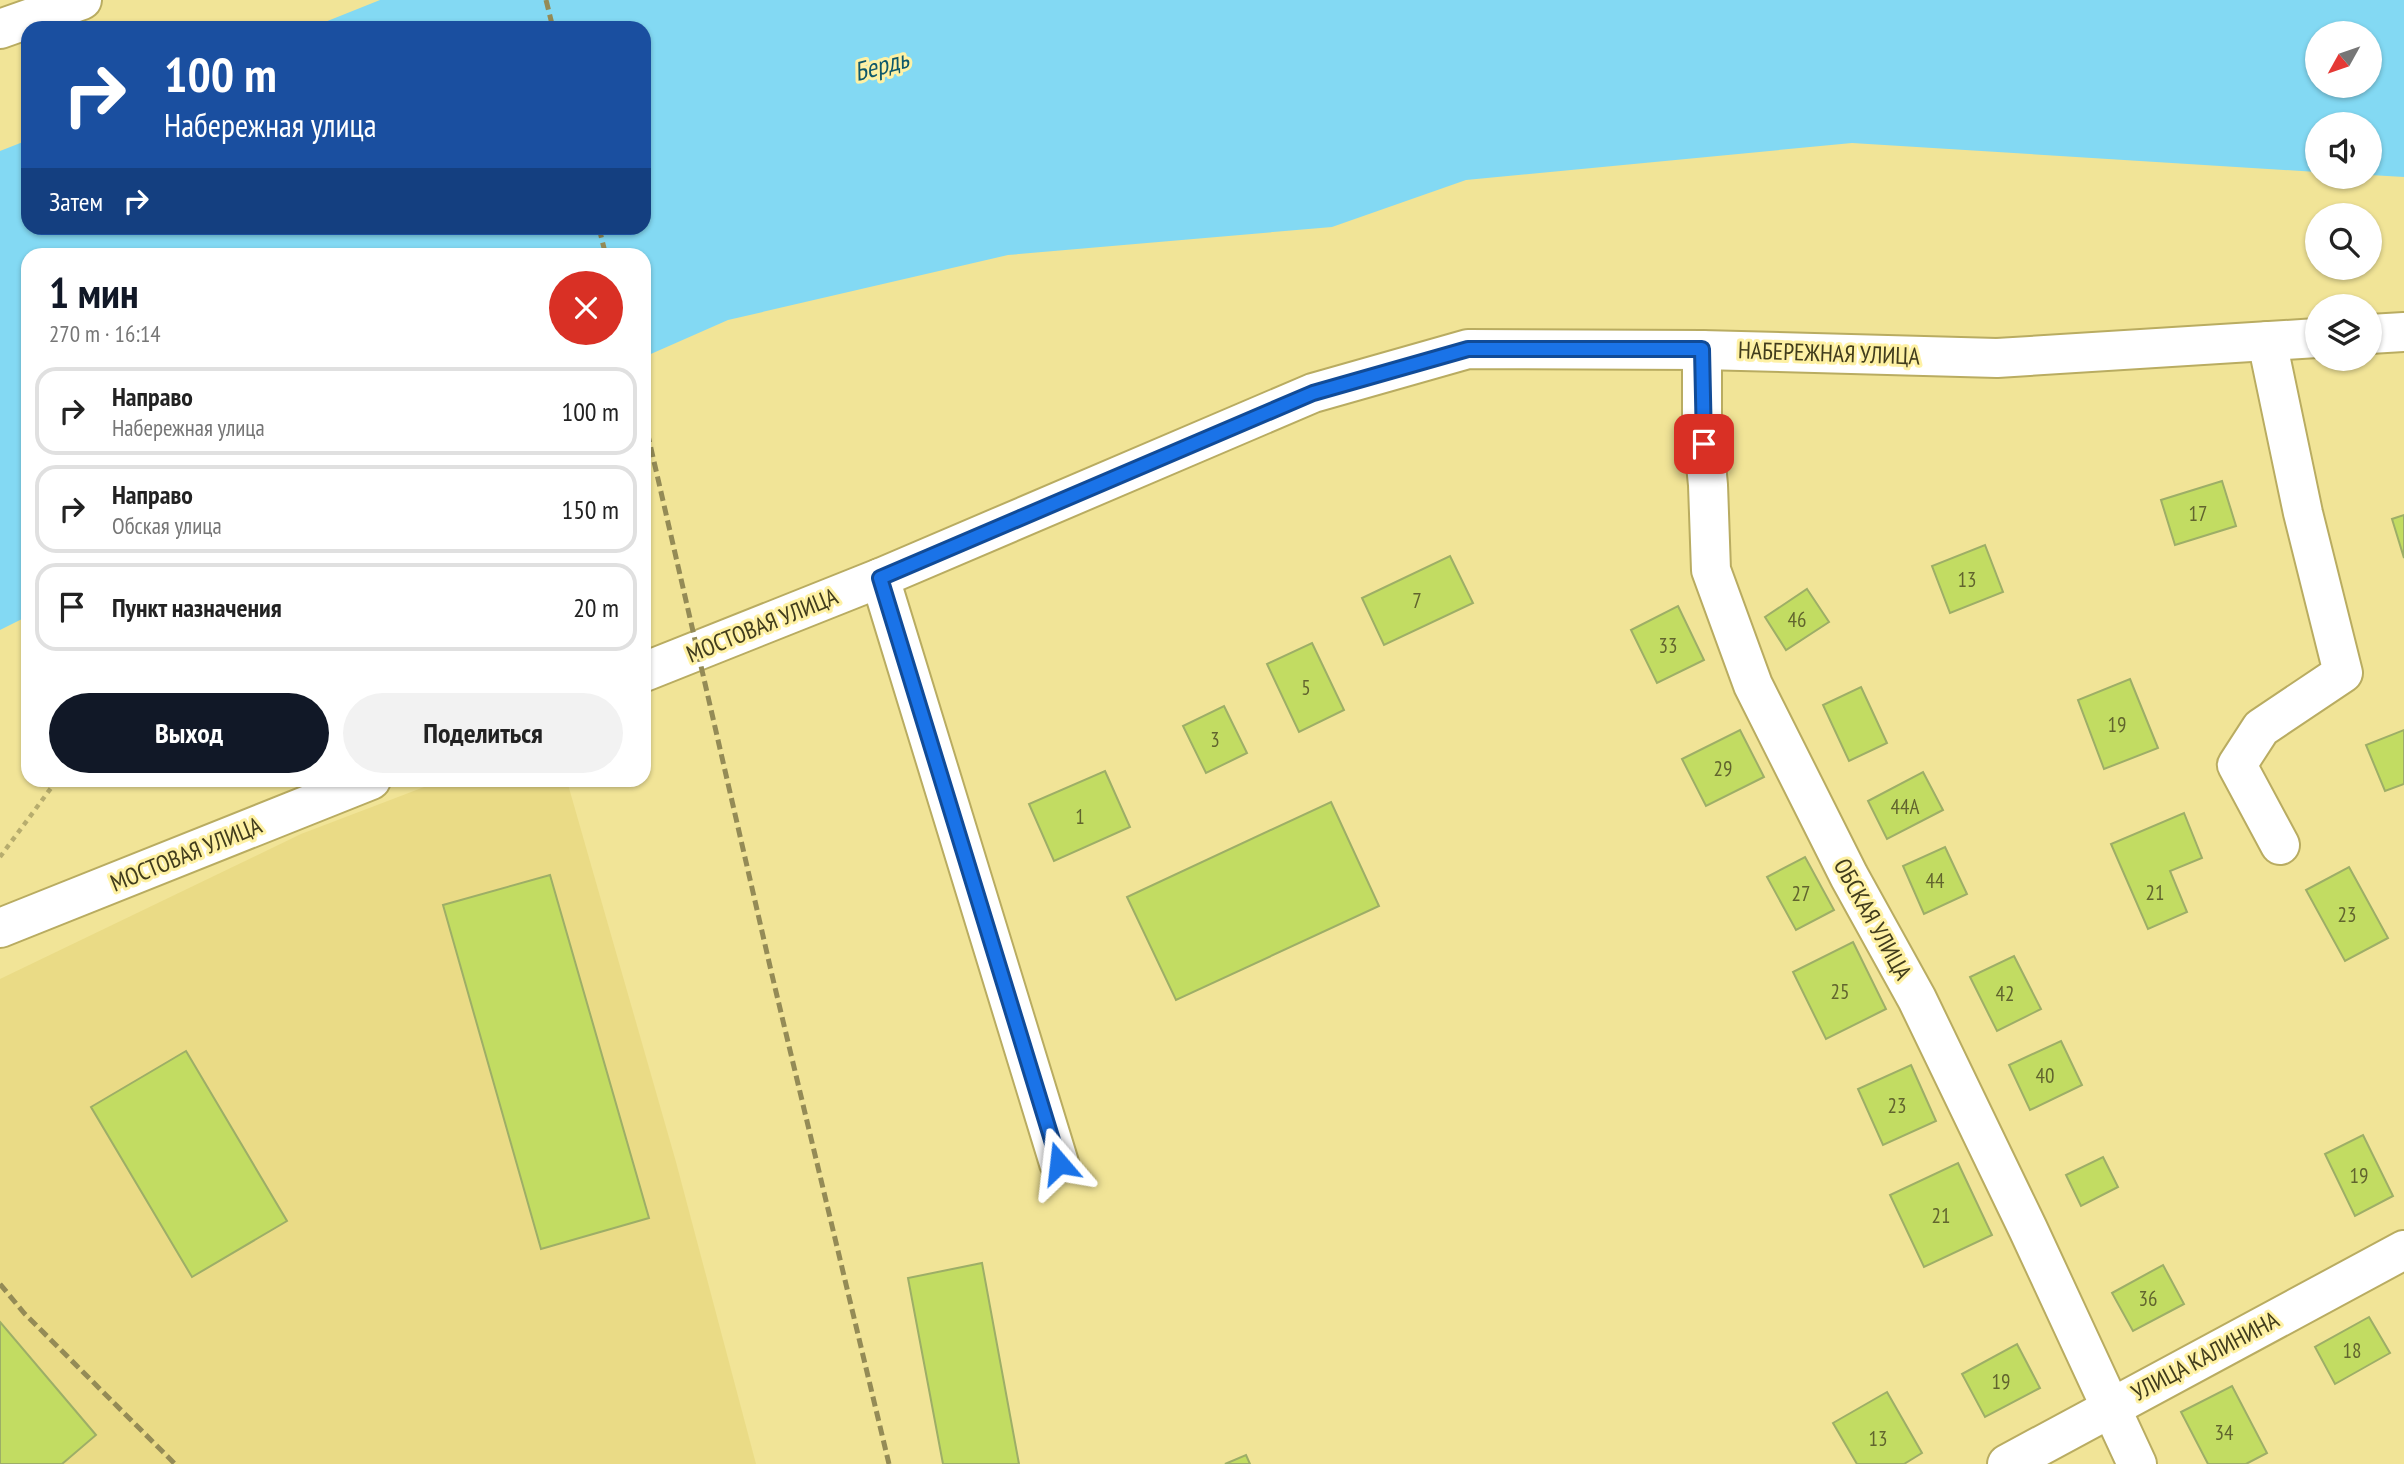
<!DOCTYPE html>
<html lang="ru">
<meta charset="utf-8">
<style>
:root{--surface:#fff;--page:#f2f2f2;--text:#222;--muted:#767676;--line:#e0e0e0;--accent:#111827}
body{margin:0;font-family:"PT Sans Narrow",sans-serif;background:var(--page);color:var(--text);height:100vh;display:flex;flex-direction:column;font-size:26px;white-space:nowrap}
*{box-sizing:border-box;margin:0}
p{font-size:23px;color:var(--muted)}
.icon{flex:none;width:38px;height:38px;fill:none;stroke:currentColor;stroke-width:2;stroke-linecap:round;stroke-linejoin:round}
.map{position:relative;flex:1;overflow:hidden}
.sheet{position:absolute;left:21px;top:248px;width:630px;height:539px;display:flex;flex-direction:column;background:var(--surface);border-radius:21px;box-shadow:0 2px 5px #0004}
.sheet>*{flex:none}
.guide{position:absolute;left:21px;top:21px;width:630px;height:214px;border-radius:21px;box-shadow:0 2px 5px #0004;background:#1a4fa0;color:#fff;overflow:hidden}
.needle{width:46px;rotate:230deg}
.fabs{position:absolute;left:2305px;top:21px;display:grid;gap:14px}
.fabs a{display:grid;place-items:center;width:77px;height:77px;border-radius:50%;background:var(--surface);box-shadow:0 2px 5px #0004;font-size:35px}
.pin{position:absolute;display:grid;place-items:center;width:60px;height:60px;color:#fff;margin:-30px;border-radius:14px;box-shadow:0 4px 10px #0006}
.me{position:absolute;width:77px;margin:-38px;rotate:343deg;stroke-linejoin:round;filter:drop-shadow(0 0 5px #0008)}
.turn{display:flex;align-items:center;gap:24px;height:147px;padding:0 28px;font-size:32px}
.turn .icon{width:91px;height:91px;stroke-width:2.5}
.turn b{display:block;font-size:49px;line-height:60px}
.then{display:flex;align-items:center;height:66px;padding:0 28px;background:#0003;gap:14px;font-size:26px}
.round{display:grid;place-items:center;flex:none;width:74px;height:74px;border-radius:37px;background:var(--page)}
.summary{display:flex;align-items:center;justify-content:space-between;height:119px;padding:0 28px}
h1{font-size:42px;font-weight:600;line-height:52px;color:var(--accent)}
.primary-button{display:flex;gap:14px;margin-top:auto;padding:14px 28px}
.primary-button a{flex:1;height:80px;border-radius:42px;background:var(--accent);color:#fff;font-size:28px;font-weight:600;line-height:80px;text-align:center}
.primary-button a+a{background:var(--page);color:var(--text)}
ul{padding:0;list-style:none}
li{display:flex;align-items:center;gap:21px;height:88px;margin:0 14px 10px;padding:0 14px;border:4px solid var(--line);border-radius:21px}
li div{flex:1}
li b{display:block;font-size:26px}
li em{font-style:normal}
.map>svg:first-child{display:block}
.built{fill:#eadb86}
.water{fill:#83d9f3;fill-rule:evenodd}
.building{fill:#c2dc62;stroke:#9dae67;stroke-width:2}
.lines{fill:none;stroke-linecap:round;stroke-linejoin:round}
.minor-casing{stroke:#b9ac61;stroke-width:42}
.path{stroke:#b7ad6e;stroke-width:4.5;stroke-dasharray:5 5;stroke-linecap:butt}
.minor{stroke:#fff;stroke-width:38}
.rail{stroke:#948b56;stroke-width:5;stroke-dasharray:10 5;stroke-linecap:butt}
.route-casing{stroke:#114b97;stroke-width:18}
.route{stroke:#1a73e8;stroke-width:12}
.labels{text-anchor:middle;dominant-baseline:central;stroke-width:6;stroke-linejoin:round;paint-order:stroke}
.number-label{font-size:21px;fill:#61642e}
.street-label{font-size:24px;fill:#413c1c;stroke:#fef1a4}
.water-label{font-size:26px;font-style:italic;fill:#0f586a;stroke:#fef1a4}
</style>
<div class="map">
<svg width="2404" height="1464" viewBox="0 0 2404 1464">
<rect width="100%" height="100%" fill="#f1e497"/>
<polygon class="built" points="440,781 567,781 676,1162 756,1464 0,1464 0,979 301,834"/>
<path class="water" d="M 380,0 L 2404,0 L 2404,177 L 2370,175 L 2370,124 L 2317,124 L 2317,172 L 1852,143 L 1466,180 L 1332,227 L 1008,255 L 728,320 L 644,357 L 644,256 L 28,256 L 28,616 L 0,630 L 0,151 L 28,140 L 28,228 L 644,228 L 644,28 L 310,28 ZM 2317,33 L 2370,33 L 2370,86 L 2317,86 Z"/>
<g class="building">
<polygon points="2222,481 2236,526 2175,545 2161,500"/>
<polygon points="2404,515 2404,558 2392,519"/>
<polygon points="1985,545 2003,592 1950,613 1932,566"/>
<polygon points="1450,556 1473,603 1384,645 1362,598"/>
<polygon points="1807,589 1829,622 1786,650 1765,617"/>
<polygon points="1678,606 1704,660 1657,683 1631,630"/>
<polygon points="1312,643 1344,710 1299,732 1267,664"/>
<polygon points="2130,679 2158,748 2104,769 2078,700"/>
<polygon points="1861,687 1887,743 1849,761 1823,705"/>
<polygon points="1224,706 1247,753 1206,773 1183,726"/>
<polygon points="1740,730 1764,777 1706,806 1682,759"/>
<polygon points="2404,730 2404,784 2385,791 2366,745"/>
<polygon points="1105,771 1130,827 1054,861 1029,804"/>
<polygon points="1923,772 1943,810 1887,839 1868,801"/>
<polygon points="1331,802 1379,906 1176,1000 1127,897"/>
<polygon points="2184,813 2202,858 2170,871 2187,912 2148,929 2111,844"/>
<polygon points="1945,847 1967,894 1924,914 1903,866"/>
<polygon points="1805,857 1834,910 1796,930 1767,877"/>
<polygon points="2349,867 2388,938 2345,961 2306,890"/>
<polygon points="550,875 649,1218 541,1249 443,905"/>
<polygon points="1853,942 1886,1009 1826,1039 1793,972"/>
<polygon points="2014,956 2041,1009 1997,1031 1970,977"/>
<polygon points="2061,1041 2082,1085 2030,1110 2009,1065"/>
<polygon points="186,1051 287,1221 192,1277 91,1107"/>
<polygon points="1911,1065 1936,1121 1883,1145 1858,1089"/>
<polygon points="2363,1135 2393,1196 2355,1216 2325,1154"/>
<polygon points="2103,1157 2118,1187 2081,1206 2066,1175"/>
<polygon points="1958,1163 1992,1235 1924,1267 1890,1195"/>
<polygon points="982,1263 1019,1464 943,1464 908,1278"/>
<polygon points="2163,1265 2184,1304 2133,1331 2112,1293"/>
<polygon points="2369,1317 2390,1353 2335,1384 2315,1347"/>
<polygon points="0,1322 96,1435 62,1464 0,1464"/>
<polygon points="2017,1344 2040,1388 1985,1417 1962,1374"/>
<polygon points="2232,1386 2267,1453 2246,1464 2208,1464 2181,1412"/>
<polygon points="1887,1392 1922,1453 1904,1464 1857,1464 1833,1423"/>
<polygon points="1246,1455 1250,1464 1225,1464"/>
</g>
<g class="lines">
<g class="minor-casing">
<g id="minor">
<polyline points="0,29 82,0"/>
<polyline points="2370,334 2404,332"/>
<polyline points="2267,341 2303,513 2343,673 2261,728 2237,765 2280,845"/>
<polyline points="1702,350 1702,424 1708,485 1711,570 1753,685 1849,876 1917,999 2028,1229 2137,1464"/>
<polyline points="880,578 1059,1163"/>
<polyline points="644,672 880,578 1313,393 1468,349 1702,350 1997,358 2317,338"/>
<polyline points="0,928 371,780"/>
<polyline points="2007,1464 2404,1250"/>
</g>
</g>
<polyline class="path" points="0,857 57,780"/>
<use href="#minor" class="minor"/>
<g class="rail">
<polyline points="546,0 553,28"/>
<polyline points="599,228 606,256"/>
<polyline points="644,418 772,975 889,1464"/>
<polyline points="0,1284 24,1313 175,1464"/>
</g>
</g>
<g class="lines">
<g class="route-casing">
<polyline id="route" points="1059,1163 880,578 1313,393 1468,349 1702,349 1704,444"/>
</g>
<use href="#route" class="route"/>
</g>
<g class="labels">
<g class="number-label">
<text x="2198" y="513">17</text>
<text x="1967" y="579">13</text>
<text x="1417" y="600">7</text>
<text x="1797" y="619">46</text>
<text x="1668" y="645">33</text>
<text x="1306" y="687">5</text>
<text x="2117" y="724">19</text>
<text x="1215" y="739">3</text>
<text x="1723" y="768">29</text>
<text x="1905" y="806">44А</text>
<text x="1080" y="816">1</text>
<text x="1935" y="880">44</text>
<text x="2155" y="892">21</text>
<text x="1801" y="893">27</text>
<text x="2347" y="914">23</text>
<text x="1840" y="991">25</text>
<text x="2005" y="993">42</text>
<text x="2045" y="1075">40</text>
<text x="1897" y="1105">23</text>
<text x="2359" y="1175">19</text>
<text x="1941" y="1215">21</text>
<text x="2148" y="1298">36</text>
<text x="2352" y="1350">18</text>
<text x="2001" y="1381">19</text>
<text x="2224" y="1432">34</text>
<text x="1878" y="1438">13</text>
</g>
<g class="street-label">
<text transform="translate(1829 353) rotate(2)">НАБЕРЕЖНАЯ УЛИЦА</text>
<text transform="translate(762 625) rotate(-22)">МОСТОВАЯ УЛИЦА</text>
<text transform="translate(186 854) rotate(-22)">МОСТОВАЯ УЛИЦА</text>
<text transform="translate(1873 919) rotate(61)">ОБСКАЯ УЛИЦА</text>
<text transform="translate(2205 1356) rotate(-28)">УЛИЦА КАЛИНИНА</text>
</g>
<g class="water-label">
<text transform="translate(881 65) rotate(-15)">Бердь</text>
</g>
</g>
</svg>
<div class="fabs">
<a><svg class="needle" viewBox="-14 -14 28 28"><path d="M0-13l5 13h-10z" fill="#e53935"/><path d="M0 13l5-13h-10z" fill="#767676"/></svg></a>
<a><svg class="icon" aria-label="sound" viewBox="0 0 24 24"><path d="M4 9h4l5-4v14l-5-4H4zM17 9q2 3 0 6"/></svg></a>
<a><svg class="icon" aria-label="search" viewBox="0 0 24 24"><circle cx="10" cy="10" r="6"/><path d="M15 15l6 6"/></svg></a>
<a><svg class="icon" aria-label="layers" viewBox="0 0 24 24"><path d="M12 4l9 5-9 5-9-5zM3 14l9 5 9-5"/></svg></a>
</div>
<div class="pin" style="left:1704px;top:444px;background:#d93025"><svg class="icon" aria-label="arrive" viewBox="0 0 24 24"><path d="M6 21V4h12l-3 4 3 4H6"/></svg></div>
<svg class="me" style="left:1059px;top:1163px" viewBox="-20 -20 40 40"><path d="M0-17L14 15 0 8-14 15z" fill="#1a73e8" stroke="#fff" stroke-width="4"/></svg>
<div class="guide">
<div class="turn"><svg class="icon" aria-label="right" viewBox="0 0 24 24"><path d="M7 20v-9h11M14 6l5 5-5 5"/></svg><div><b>100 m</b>Набережная улица</div></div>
<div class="then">Затем<svg class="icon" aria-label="right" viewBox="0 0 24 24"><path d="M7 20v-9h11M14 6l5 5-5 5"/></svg></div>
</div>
<section class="sheet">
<div class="summary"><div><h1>1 мин</h1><p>270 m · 16:14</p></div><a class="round" style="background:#d93025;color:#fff"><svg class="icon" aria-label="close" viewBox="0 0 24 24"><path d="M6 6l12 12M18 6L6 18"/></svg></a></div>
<ul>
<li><svg class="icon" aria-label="right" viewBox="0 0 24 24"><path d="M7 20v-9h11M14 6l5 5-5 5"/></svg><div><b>Направо</b><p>Набережная улица</p></div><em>100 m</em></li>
<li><svg class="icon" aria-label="right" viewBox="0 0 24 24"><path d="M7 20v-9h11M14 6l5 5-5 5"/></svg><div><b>Направо</b><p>Обская улица</p></div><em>150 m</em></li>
<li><svg class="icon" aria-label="arrive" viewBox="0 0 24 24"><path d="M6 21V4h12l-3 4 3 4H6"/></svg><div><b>Пункт назначения</b></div><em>20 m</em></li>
</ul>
<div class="primary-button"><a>Выход</a><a>Поделиться</a></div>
</section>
</div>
